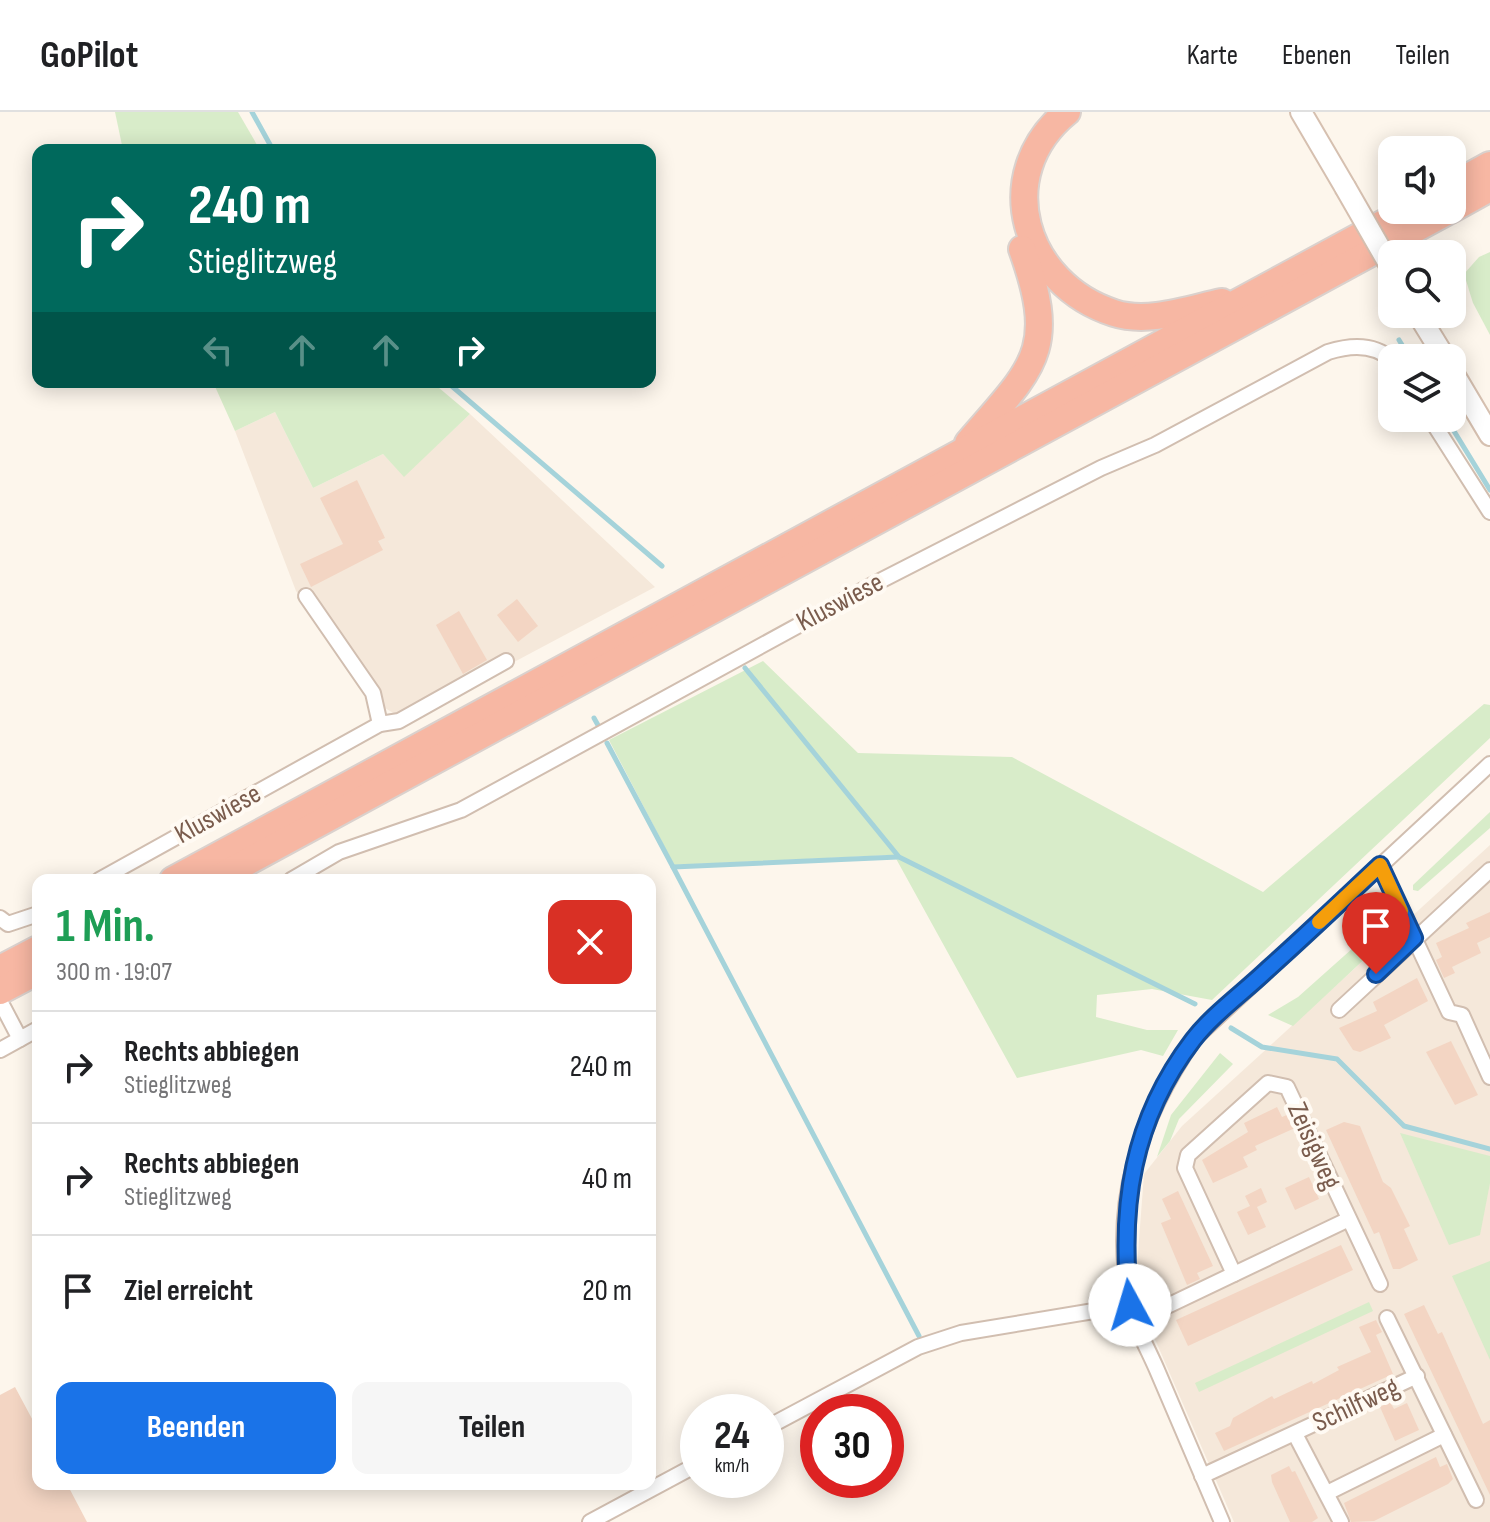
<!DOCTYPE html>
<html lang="de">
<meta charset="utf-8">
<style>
:root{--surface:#fff;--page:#f6f6f6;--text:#202124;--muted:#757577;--line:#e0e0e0;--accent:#1a73e8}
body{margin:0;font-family:"Sofia Sans Condensed",sans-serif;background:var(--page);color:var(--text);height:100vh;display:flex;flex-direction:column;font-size:30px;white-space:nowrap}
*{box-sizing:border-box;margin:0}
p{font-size:26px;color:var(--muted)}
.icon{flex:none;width:44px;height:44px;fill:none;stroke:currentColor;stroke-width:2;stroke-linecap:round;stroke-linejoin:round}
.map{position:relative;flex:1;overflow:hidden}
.side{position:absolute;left:32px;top:762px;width:624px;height:616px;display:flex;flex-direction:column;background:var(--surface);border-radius:16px;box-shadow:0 4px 20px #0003}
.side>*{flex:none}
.banner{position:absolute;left:32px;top:32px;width:624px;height:244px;border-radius:16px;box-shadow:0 4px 20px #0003;background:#00695c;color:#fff;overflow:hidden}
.fabs{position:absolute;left:1378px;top:24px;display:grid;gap:16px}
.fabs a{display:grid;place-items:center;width:88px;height:88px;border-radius:16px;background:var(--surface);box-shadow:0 4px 20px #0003;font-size:40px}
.speed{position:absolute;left:680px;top:1282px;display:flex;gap:16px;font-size:40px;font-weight:700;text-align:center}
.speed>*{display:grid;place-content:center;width:104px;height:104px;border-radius:50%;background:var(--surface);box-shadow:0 4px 20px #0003;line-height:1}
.speed small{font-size:20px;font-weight:400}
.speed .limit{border:12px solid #d22;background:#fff;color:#111}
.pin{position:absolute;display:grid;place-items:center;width:68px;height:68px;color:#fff;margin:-82px -34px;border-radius:50% 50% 50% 0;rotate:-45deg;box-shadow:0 0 8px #0007}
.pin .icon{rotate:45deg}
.me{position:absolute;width:88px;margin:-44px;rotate:354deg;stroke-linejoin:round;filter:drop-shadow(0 0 6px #0008)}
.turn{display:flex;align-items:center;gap:28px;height:168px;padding:0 24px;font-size:36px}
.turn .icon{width:104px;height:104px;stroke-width:2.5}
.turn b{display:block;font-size:56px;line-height:68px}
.lanes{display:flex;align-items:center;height:76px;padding:0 24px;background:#0003;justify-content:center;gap:40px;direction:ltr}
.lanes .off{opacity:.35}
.round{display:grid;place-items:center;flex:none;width:84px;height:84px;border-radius:16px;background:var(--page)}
.headline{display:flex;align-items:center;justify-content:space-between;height:136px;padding:0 24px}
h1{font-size:48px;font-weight:700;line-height:60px;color:#1e9e55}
.cta{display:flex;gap:16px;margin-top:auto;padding:16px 24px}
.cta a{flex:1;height:92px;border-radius:16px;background:var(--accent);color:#fff;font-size:32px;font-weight:700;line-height:92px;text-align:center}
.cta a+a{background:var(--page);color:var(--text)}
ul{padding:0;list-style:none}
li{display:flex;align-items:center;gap:24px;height:112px;padding:0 24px;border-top:2px solid var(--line)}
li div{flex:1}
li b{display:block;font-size:30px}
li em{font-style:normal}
header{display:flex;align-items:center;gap:48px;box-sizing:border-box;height:112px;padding:0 40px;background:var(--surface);border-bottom:2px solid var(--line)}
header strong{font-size:38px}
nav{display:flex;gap:44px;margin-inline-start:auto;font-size:28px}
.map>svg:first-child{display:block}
.residential{fill:#f5e8da}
.green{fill:#d8ecc9}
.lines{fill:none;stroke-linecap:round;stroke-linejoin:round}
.stream{stroke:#a5d3da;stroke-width:5}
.building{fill:#f3d5c3}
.street-casing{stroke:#d1beb0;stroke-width:18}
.secondary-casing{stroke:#d6c0b0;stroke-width:24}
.highway-casing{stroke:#dad1cd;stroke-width:30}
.street{stroke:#fff;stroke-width:14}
.secondary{stroke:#fff;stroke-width:20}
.highway{stroke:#f7b7a3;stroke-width:26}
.secondary-bridge-casing{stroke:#d6c0b0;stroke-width:24;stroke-linecap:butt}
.secondary-bridge{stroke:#fff;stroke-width:20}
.route-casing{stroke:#114b97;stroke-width:20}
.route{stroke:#1a73e8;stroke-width:14}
.slow{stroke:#f59e0b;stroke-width:14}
.labels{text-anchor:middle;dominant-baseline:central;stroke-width:8;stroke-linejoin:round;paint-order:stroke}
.street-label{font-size:28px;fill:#7a5c4d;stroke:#fffaf3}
</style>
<header>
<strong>GoPilot</strong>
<nav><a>Karte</a><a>Ebenen</a><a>Teilen</a></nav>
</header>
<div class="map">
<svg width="1490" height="1410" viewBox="0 0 1490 1410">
<rect width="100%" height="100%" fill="#fdf6ec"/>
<g class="residential">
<polygon points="275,300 313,376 383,342 404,364 470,302 655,475 405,608 370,587 296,479 235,319"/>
<polygon points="1490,733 1490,1410 1234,1410 1135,1181 1144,1062 1182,1014"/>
</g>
<g class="green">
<polygon points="115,0 238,0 260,38 123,38"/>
<polygon points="1490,140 1490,223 1473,191 1464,162 1479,145"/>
<polygon points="213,270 432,270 470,302 404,365 383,342 313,376 275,300 235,319"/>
<polygon points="763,549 858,641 1012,645 1263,780 1484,592 1490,593 1490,626 1212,888 1152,877 1097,883 1096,905 1147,918 1178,918 1163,944 1141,938 1017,966 894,743 674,753 609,628"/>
<polygon points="1490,700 1490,716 1418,779 1413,778 1413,773"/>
<polygon points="1381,811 1388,815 1386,827 1293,914 1268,903 1298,885"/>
<polygon points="1220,941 1233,952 1179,1007 1170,1029 1157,1045 1171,1003"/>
<polygon points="1400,1021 1490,1044 1490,1071 1480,1123 1449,1133"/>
<polygon points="1490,1149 1490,1248 1452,1164"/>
<polygon points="1369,1190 1373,1199 1199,1280 1195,1271"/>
</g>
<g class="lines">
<g class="stream">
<polyline points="252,0 273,38"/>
<polyline points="1399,228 1410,246"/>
<polyline points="447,270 662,454"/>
<polyline points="1446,306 1490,378"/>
<polyline points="745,556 899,745 1195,892"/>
<polyline points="594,606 599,615"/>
<polyline points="607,631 673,755 898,745"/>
<polyline points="673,755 919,1224"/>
<polyline points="1231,916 1262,935 1337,947 1404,1014 1490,1037"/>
</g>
</g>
<g class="building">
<polygon points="357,368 385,426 378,429 383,438 311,475 300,452 343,432 320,386"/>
<polygon points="517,487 538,514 518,530 497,503"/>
<polygon points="459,499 487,548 463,562 436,513"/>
<polygon points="1490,800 1490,825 1477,831 1481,841 1452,855 1455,861 1444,866 1436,848 1442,845 1436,831 1469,816 1466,811"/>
<polygon points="1417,866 1428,889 1384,913 1391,926 1360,940 1353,938 1339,916 1377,899 1373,890"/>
<polygon points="1451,929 1478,983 1455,993 1426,940"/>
<polygon points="1277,995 1282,1005 1289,1002 1295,1016 1255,1034 1257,1038 1243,1045 1248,1055 1213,1071 1202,1048 1248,1020 1244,1011"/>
<polygon points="1344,1010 1360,1014 1383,1070 1391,1076 1410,1114 1404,1117 1418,1148 1400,1157 1393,1157 1379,1120 1374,1122 1326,1018"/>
<polygon points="1309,1065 1319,1087 1295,1098 1285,1076"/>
<polygon points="1261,1076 1267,1090 1257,1095 1266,1115 1248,1123 1237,1100 1250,1094 1245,1084"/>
<polygon points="1178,1079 1213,1154 1197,1161 1200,1167 1187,1173 1161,1111 1171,1107 1162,1087"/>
<polygon points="1341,1133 1353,1158 1188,1234 1176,1208"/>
<polygon points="1424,1193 1438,1222 1442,1220 1483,1312 1490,1308 1490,1383 1404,1202"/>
<polygon points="1376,1208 1382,1220 1376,1223 1393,1262 1224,1339 1215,1321 1230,1314 1233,1306 1272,1284 1274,1287 1312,1269 1313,1272 1339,1258 1337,1255 1371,1240 1359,1215"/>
<polygon points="15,1275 38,1318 38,1372 67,1372 87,1410 0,1410 0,1283"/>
<polygon points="1390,1290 1394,1297 1407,1291 1419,1318 1395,1329 1380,1295"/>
<polygon points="1436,1345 1440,1355 1447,1352 1453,1367 1448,1372 1374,1409 1351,1410 1344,1391"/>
<polygon points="1289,1354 1292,1360 1295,1359 1318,1406 1312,1410 1290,1410 1272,1370 1271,1363"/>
</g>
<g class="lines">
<g class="street-casing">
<g id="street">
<polyline points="1430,306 1490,400"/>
<polyline points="306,484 373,581 380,612"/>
<polyline points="1380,753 1449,900 1462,903 1490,965"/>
<polyline points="99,768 380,612 399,609 506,549"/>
<path d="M 291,768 L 339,740 L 461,698 L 876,471 L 1101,356 L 1155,333 L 1328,240 C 1350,233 1374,231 1392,248"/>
<polyline points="0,806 8,812 38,802"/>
<polyline points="0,889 20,927"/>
<polyline points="1339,898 1490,758"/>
<polyline points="0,938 38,917"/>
<polyline points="1234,1162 1185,1056 1188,1043 1268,971 1287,975 1380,1172"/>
<polyline points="1387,1206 1476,1388"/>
<polyline points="1136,1209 1347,1108"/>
<polyline points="766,1316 918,1235 961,1221 1130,1193"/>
<polyline points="1295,1322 1341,1410"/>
<polyline points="1202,1364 1417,1264"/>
<polyline points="1327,1381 1444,1323"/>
<polyline points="590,1410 698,1352"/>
<path d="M 1222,1410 C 1200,1359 1179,1309 1157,1258 C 1148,1237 1134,1213 1130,1190 C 1111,1090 1139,1008 1195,926 L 1490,652"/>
</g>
</g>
<g class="secondary-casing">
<g id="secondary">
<polyline points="1301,0 1345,75"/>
<polyline points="1418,202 1445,246"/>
<polyline points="1452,259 1490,323"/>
</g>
</g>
<g class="highway-casing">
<g id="highway">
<path d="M 1067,0 C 990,63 1024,172 1114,201 C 1148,212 1189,197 1222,190"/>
<polyline points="1452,74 1490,53"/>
<polyline points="1452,97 1490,76"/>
<path d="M 968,331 C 1033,255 1059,240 1022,137"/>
<polyline points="173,768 1408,98"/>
<polyline points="214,768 1450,98"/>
<polyline points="0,857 38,837"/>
<polyline points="0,879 38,859"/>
</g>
</g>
<use href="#street" class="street"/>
<use href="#secondary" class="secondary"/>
<use href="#highway" class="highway"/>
<g class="secondary-bridge-casing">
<polyline id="secondary-bridge" points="1345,75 1392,157"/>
</g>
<use href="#secondary-bridge" class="secondary-bridge"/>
</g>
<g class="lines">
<g class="route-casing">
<path id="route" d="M 1130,1193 C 1119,1095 1132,1008 1193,928 C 1213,902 1244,880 1268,857 C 1306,823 1343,788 1380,753 L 1414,826 L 1376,862"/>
</g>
<use href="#route" class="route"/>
<polyline class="slow" points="1319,810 1380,753 1401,799"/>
</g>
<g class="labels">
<g class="street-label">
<text transform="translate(840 490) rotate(-28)">Kluswiese</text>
<text transform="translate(218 702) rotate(-29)">Kluswiese</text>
<text transform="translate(1314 1034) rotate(66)">Zeisigweg</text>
<text transform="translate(1356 1293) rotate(-25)">Schilfweg</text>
</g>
</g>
</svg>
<div class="fabs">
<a><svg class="icon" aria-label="sound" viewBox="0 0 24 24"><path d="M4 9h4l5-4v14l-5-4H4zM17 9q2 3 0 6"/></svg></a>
<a><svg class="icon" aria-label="search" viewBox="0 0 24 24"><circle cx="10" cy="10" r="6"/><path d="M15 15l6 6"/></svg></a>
<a><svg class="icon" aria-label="layers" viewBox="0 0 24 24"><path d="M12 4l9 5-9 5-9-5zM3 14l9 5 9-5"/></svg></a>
</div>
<div class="speed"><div>24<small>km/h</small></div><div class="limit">30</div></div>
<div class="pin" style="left:1376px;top:862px;background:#d93025"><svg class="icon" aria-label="arrive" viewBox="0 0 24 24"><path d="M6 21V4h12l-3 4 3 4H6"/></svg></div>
<svg class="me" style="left:1130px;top:1193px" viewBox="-20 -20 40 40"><circle r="19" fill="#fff"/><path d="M0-13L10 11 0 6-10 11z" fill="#1a73e8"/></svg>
<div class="banner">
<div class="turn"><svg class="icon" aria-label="right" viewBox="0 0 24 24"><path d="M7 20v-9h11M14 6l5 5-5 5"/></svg><div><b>240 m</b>Stieglitzweg</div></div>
<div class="lanes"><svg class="icon off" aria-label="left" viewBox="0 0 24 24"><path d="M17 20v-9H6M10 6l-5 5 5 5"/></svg><svg class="icon off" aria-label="ahead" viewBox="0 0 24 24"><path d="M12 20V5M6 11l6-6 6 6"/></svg><svg class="icon off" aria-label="ahead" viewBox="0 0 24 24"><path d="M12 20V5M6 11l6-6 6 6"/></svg><svg class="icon" aria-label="right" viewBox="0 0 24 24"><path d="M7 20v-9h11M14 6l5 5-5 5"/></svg></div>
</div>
<section class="side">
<div class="headline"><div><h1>1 Min.</h1><p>300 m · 19:07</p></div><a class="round" style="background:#d93025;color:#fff"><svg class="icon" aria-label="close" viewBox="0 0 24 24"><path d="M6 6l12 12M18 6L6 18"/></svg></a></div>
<ul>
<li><svg class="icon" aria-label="right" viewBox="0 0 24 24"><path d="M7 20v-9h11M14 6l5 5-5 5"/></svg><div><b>Rechts abbiegen</b><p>Stieglitzweg</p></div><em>240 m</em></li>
<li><svg class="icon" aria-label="right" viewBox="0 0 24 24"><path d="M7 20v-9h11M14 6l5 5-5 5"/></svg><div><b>Rechts abbiegen</b><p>Stieglitzweg</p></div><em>40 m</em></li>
<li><svg class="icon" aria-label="arrive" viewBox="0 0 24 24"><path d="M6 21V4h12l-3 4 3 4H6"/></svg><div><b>Ziel erreicht</b></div><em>20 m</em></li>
</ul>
<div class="cta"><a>Beenden</a><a>Teilen</a></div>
</section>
</div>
